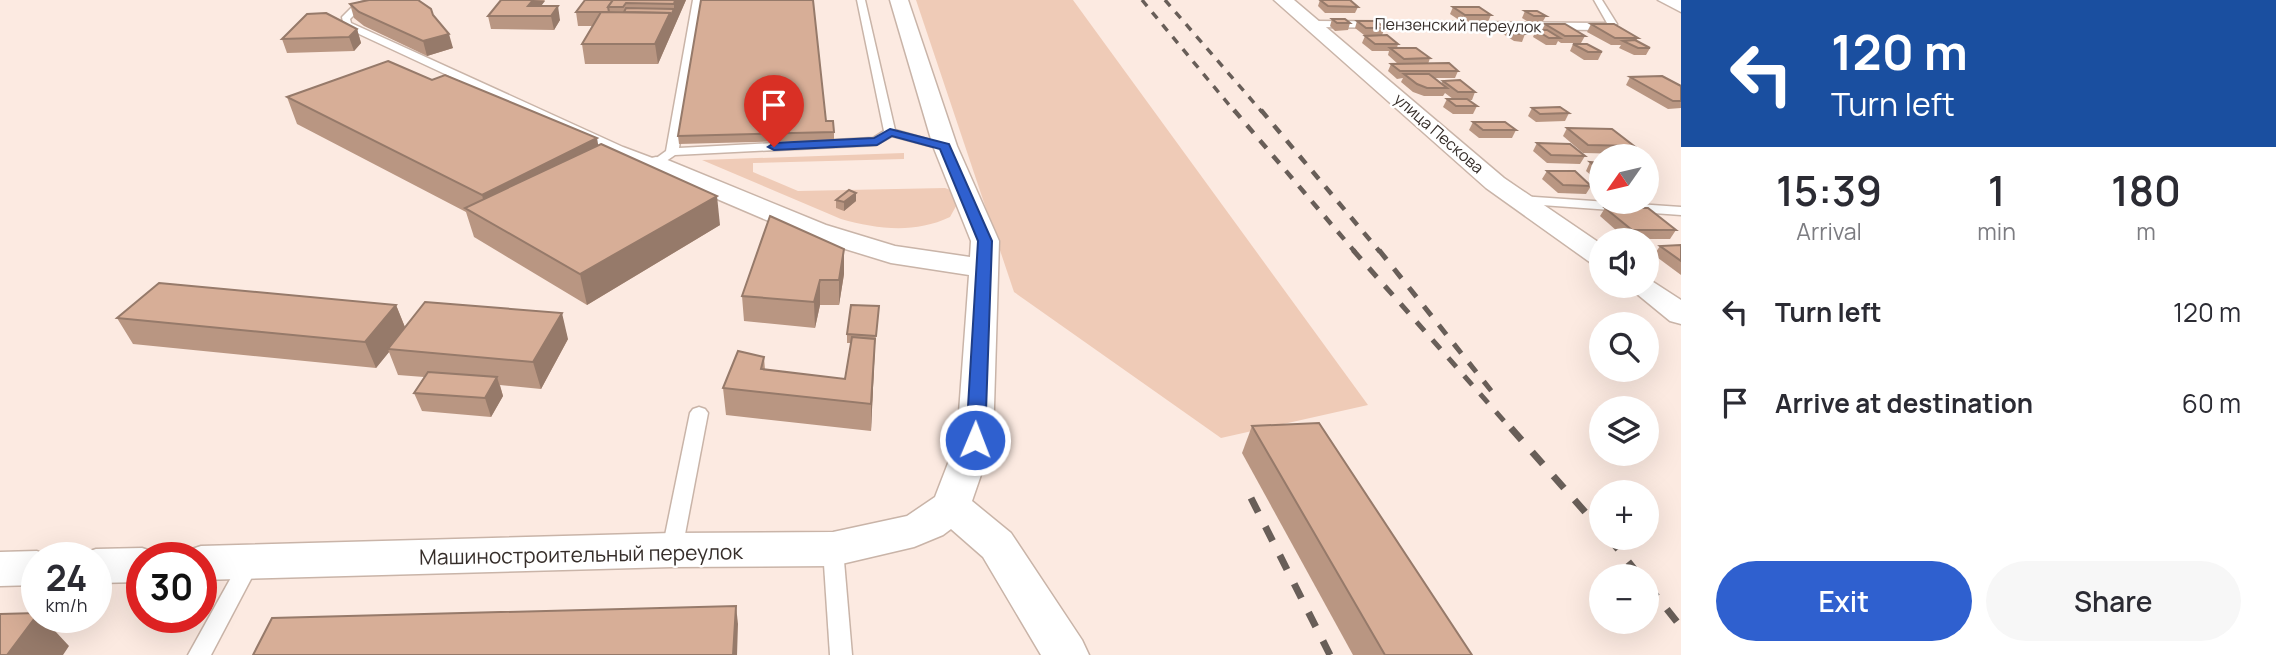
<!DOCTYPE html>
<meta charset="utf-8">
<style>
:root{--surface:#fff;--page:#f7f7f7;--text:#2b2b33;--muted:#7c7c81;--accent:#2f60cf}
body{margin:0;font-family:Manrope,sans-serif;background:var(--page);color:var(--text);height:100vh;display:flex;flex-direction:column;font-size:26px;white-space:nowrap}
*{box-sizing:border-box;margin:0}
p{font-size:23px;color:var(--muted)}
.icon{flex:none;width:38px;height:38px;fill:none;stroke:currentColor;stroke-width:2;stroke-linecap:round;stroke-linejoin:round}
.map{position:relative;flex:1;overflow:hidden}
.drawer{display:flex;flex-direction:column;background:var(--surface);width:595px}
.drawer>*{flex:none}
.top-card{background:#1a4fa0;color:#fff;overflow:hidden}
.needle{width:46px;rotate:236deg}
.fabs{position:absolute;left:1589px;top:144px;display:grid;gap:14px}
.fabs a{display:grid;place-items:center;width:70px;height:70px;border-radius:50%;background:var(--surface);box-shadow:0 7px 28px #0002;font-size:35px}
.speed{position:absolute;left:21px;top:542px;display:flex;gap:14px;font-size:35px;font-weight:700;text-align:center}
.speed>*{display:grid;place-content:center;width:91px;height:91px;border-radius:50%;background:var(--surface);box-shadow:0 7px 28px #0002;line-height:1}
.speed small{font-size:18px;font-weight:400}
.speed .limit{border:10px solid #d22;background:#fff;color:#111}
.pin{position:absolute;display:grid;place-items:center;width:60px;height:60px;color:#fff;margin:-72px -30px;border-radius:50% 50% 50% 0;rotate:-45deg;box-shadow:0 0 7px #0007}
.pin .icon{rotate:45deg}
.me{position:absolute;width:77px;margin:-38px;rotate:1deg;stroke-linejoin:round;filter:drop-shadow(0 0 5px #0008)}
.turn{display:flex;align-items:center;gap:24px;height:147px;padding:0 35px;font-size:32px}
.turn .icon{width:91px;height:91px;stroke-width:2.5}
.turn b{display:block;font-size:49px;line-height:60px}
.eta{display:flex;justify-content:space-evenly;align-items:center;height:119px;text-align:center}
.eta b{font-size:42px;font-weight:600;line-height:49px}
.primary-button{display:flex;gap:14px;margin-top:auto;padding:14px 35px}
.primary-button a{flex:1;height:80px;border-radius:42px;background:var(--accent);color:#fff;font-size:28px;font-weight:600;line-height:80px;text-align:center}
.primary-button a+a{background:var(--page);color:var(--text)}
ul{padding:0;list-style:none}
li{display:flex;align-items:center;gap:21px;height:91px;padding:0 35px}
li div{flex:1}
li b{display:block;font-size:26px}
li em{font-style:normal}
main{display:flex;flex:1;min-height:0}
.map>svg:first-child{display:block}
.green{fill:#efcbb7}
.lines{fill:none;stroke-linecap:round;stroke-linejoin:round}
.service-casing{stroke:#c9b4a8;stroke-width:3}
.minor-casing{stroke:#c9b4a8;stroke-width:3}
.service{fill:#fff;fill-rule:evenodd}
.minor{fill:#fff;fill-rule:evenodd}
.rail-far3{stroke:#685e58;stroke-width:3.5;stroke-dasharray:8 8;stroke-linecap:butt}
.rail-far2{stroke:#685e58;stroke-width:4.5;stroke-dasharray:10 10;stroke-linecap:butt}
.rail-far1{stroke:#685e58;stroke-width:5;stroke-dasharray:12 12;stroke-linecap:butt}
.rail{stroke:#685e58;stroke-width:7;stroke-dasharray:16 16;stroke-linecap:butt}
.wall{fill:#b99682}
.shaded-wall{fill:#967a6a}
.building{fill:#d7ae97;stroke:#967a6a;stroke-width:2}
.route{fill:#2f60cf;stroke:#1f3e87;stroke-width:2}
.labels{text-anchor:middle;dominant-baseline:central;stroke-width:5;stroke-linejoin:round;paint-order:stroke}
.far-street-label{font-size:16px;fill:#362e2a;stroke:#fff}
.near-street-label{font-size:21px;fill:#362e2a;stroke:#fff}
</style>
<main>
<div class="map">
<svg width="1681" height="655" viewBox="0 0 1681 655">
<rect width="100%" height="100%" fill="#fceae1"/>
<g class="green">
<polygon points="916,0 1073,0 1368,405 1221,438 1014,292"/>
<path d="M 904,153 L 904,159 L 753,163 L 753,172 L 798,191 L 945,188 L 956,192 L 960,199 L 950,217 C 914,234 877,229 841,219 L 702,160 Z"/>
</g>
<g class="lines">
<g class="service-casing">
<g id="service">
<polygon points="367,0 379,0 360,9 350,19 351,23 623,147 655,159 666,151 693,0 701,0 679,148 873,138 884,131 857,0 865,0 895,130 951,146 945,150 892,136 876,145 675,155 656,168 615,153 344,27 342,17 354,5"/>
<polygon points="1594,0 1602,0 1617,24 1602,30 1314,27 1309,24 1314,21 1607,23"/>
<polygon points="1519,196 1681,207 1681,215 1514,203 1514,197"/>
<polygon points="699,407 705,409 708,413 682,550 679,556 672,558 665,556 662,550 690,413 693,409"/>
<polygon points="833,541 840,543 843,549 852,655 830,655 823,549 826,543"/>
<polygon points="250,553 257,556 260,562 211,655 188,655 243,556"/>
</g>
</g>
<g class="minor-casing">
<g id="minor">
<polygon points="890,0 908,0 957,146 999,241 993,440 972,501 1011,533 1082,640 1089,655 1041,655 983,557 951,529 943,535 914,547 833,566 672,567 201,580 201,558 183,558 186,551 201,546 672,533 833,532 907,516 935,497 957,440 969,275 891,263 806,237 647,169 644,164 647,159 656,157 665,159 826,225 895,246 970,257 971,241 933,146"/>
<polygon points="1274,0 1294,0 1504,178 1601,244 1601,265 1591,263 1486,188"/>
<polygon points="1658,0 1681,0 1681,12"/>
<polygon points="1647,278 1681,300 1681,324 1670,321 1626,285 1647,285"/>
<polygon points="142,548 157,553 159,558 142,558 142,582 96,583 96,558 79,558 81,554 96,549"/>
<polygon points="37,551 53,558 37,558 37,585 0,586 0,552"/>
</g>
</g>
<use href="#service" class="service"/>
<use href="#minor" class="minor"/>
<g class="rail-far3">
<polyline points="1142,0 1235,112"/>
<polyline points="1165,0 1262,112"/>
</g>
<g class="rail-far2">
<polyline points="1234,110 1355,252"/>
<polyline points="1261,110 1380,252"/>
</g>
<g class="rail-far1">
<polyline points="1353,250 1512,430"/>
<polyline points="1379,250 1497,398"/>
</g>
<g class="rail">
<polyline points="1511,428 1601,530"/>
<polyline points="1251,498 1330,655"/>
<polyline points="1608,537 1640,576"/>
<polyline points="1647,584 1681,627"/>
</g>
</g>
<g class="wall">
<polygon points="501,0 545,0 541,6 560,20 554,30 491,29 488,16"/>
<polygon points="585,0 686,0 658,64 585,64 582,44 592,26 578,26 576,12"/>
<polygon points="1320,0 1350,0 1358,7 1355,13 1325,13 1318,6"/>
<polygon points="350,4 433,15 453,48 427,56 364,26 354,18"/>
<polygon points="1453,7 1491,15 1488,22 1462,22 1450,14"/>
<polygon points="1525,11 1546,16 1542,23 1530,23 1522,18"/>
<polygon points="1332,19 1350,23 1348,30 1335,31 1330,26"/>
<polygon points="1357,21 1385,28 1382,35 1364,35 1355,28"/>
<polygon points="1501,23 1525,34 1522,42 1514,41 1497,30"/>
<polygon points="1545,24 1585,36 1581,43 1561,43 1558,41 1556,45 1546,45 1533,37 1536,30 1542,30"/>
<polygon points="1591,24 1638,38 1636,41 1650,48 1646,55 1634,55 1619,48 1621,45 1611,45 1587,32"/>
<polygon points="357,29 361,43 354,51 287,53 282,39"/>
<polygon points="1365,36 1398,44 1397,48 1430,58 1428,64 1458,71 1455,78 1434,78 1441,84 1443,81 1475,92 1472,100 1468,100 1477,106 1473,114 1453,114 1443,107 1447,99 1453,99 1445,93 1443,96 1424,96 1413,92 1401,82 1403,78 1397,79 1388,71 1391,64 1398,64 1388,55 1389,51 1372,51 1362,43"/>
<polygon points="1573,44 1602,52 1598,60 1584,60 1570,51"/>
<polygon points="1630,77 1681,86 1681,108 1668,109 1626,85"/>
<polygon points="432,80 598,145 720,225 587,305 474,237 466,212 297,124 287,97"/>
<polygon points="1532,108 1569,113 1565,121 1536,122 1528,116"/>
<polygon points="826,121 834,132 834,140 679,144 678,136"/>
<polygon points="1473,122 1516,130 1512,138 1479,138 1469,130"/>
<polygon points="1567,128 1634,146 1629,154 1583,153 1563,136"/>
<polygon points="1537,143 1585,156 1580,164 1547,163 1533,151"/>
<polygon points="1590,162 1601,163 1601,196 1599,196 1593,191 1598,182 1599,182 1586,171"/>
<polygon points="1547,171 1591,186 1586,194 1558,193 1542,179"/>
<polygon points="856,193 856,201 844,211 836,208 836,200"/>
<polygon points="1605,208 1676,230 1670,239 1626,239 1600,216"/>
<polygon points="1681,245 1681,275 1654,255 1660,246"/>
<polygon points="844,274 839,305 820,305 815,328 744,321 742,296"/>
<polygon points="396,305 405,327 568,339 541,389 500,385 503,396 491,417 422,411 414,393 424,377 398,375 389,352 376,368 133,344 117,318"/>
<polygon points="878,316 875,345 871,431 726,415 723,388 764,357 765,370 845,379 851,343 847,343 847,334"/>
<polygon points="1252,426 1472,655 1353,655 1242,453"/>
</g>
<g class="shaded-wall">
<polygon points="533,0 545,1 533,16 528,6"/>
<polygon points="675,0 686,0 658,64 655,44 670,13 674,9 674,4"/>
<polygon points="558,6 560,20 554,30 551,16"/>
<polygon points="357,29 361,43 354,51 349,37"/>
<polygon points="449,34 453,48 427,56 423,41"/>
<polygon points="597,138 602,166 489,222 482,195"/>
<polygon points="856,193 856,201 844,211 844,202"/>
<polygon points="717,196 720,225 587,305 580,274"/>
<polygon points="844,249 844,274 839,305 839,280"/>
<polygon points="820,280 820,305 815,328 814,302"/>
<polygon points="396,305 406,330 388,349 389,352 376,368 365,342"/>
<polygon points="562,313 568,339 541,389 533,362"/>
<polygon points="875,339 874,365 871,431 871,404"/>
<polygon points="497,377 503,396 491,417 485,398"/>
<polygon points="736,606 738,624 737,655 733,655"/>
<polygon points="37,615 37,618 43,618 69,646 63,655 7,655"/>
</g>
<g class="building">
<polygon points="369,0 418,0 431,9 433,15 449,34 423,41 359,12 350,4"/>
<polygon points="501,0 533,0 528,6 558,6 551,16 488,16"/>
<polygon points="585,0 613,0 608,7 609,12 576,12"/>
<polygon points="613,0 675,0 674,4 626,3 623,7 608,7"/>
<polygon points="701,0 813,0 826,121 833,121 834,132 678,136"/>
<polygon points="1320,0 1350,0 1358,7 1328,6"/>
<polygon points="1453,7 1479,7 1491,15 1465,15"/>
<polygon points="626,8 674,9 670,18 670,13 624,12"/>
<polygon points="1525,11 1537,11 1546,16 1534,16"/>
<polygon points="601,12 670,13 655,44 582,44"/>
<polygon points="326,13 357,29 349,37 282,39 307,14"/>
<polygon points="1332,19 1345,19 1350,23 1337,23"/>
<polygon points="1357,21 1376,21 1385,28 1366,28"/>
<polygon points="1501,23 1508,23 1525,34 1518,34"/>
<polygon points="1545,24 1565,24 1585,36 1565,36"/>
<polygon points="1591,24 1614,24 1638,38 1615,38"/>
<polygon points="1536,30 1547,30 1560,38 1549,38"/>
<polygon points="1387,35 1398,44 1375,44 1365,36"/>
<polygon points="1635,40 1650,48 1638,48 1623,41"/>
<polygon points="1573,44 1587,44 1602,52 1588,52"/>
<polygon points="1390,48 1416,48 1430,58 1404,59"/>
<polygon points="388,61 432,80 445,75 597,138 482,195 287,97"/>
<polygon points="1449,63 1458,71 1400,71 1391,64"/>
<polygon points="1404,74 1429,74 1447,88 1427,88 1417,84"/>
<polygon points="1662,76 1681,86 1681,101 1673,101 1630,77"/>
<polygon points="1460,80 1475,92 1458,92 1443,81"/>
<polygon points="1447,99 1467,99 1477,106 1456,106"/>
<polygon points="1560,107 1569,113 1540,114 1532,108"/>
<polygon points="1473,122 1505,122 1516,130 1483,130"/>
<polygon points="1567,128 1612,129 1634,146 1588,145"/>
<polygon points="1537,143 1570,144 1585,156 1551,155"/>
<polygon points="601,144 717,196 580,274 465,208"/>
<polygon points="1590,162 1601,163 1601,171"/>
<polygon points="1547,171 1575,171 1591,186 1563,185"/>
<polygon points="849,190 856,193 844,202 836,200"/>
<polygon points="1605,208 1648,208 1676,230 1632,230"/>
<polygon points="770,216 844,249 839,280 820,280 814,302 742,296"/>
<polygon points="1681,245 1681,261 1660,246"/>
<polygon points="159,283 396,305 365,342 117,318"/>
<polygon points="425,302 562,313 533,362 388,349"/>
<polygon points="851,305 879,306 876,336 847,334"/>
<polygon points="852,337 875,339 871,404 723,388 738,351 764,357 761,369 845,379"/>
<polygon points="428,372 497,377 485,398 414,393"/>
<polygon points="1319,423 1472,655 1385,655 1252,426"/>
<polygon points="736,606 733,655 253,655 272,618"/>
<polygon points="37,613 37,615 7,655 0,655 0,614"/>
</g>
<polygon class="route" points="890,129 949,144 992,241 985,440 982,444 969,444 966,440 978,241 940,149 892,136 877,145 774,150 768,147 774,143 874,138"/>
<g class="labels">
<g class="far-street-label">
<text transform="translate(1458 25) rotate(1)">Пензенский переулок</text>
<text transform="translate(1439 133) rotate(41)">улица Пескова</text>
</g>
<g class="near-street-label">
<text transform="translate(581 554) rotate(-1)">Машиностроительный переулок</text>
</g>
</g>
</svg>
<div class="fabs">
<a><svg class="needle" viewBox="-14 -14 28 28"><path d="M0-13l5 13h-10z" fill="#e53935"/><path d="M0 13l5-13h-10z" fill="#7c7c81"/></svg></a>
<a><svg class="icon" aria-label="sound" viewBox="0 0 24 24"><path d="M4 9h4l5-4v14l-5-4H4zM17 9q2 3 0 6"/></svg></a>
<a><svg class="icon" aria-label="search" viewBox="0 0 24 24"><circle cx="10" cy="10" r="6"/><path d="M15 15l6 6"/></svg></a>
<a><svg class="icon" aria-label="layers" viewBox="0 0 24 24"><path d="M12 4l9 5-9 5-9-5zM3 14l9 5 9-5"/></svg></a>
<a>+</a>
<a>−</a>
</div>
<div class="speed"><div>24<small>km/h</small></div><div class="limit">30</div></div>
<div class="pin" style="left:774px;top:147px;background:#d93025"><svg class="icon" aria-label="arrive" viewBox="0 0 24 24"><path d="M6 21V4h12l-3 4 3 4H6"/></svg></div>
<svg class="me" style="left:975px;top:440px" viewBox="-20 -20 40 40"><circle r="17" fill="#2f60cf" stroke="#fff" stroke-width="3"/><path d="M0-11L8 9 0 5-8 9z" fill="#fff"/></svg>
</div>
<section class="drawer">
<div class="top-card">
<div class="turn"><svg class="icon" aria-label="left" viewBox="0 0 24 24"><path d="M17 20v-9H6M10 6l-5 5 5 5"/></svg><div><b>120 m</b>Turn left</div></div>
</div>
<div class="eta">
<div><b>15:39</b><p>Arrival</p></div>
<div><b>1</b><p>min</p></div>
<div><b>180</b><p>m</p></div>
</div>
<ul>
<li><svg class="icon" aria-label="left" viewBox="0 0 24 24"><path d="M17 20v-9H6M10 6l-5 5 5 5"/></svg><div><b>Turn left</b></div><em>120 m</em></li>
<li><svg class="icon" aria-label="arrive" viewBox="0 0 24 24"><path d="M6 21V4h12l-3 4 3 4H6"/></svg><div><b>Arrive at destination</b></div><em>60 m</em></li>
</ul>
<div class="primary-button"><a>Exit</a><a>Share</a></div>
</section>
</main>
